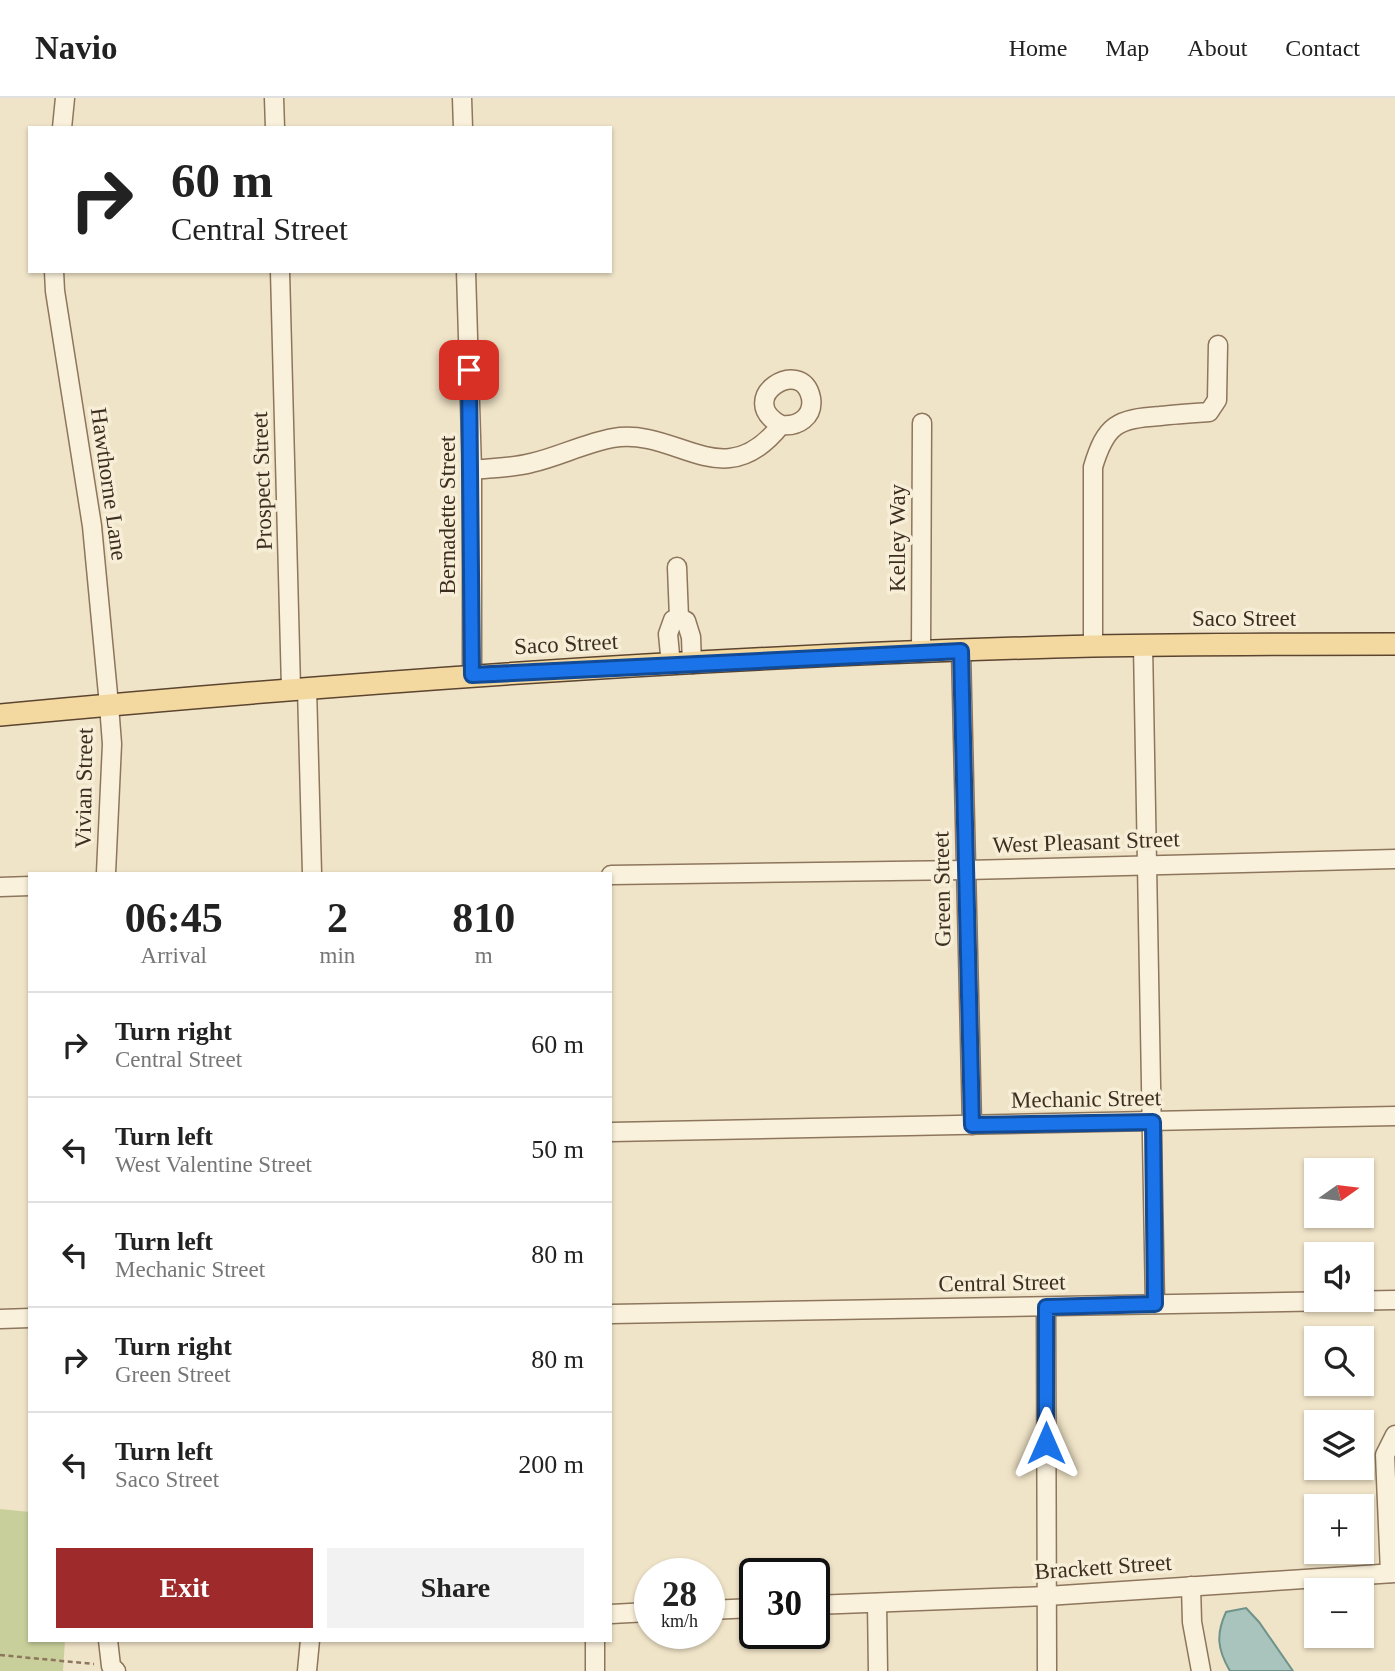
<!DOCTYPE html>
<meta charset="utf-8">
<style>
:root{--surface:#fff;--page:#f2f2f2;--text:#222;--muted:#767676;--line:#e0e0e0;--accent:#9e2a2b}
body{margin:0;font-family:Georgia,serif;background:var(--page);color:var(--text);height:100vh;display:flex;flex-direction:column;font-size:26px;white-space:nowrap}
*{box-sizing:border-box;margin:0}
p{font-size:23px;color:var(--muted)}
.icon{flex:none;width:38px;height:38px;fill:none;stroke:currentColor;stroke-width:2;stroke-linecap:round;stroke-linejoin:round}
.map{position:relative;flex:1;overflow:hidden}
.details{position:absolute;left:28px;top:774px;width:584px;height:770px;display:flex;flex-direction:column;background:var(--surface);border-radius:0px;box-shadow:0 2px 5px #0004}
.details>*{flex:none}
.top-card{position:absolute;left:28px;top:28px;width:584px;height:147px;border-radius:0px;box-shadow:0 2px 5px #0004;background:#fff;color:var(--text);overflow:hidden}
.needle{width:46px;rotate:76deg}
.controls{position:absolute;left:1304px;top:1060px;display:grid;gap:14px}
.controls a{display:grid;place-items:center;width:70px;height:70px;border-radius:0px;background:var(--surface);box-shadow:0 2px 5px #0004;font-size:35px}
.speed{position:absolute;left:634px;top:1460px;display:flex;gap:14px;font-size:35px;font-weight:700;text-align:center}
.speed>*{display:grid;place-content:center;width:91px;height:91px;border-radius:50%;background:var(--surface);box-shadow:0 2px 5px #0004;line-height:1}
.speed small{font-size:18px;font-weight:400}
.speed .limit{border:4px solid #111;border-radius:10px;background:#fff;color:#111}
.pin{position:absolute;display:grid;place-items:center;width:60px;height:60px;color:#fff;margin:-30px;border-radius:14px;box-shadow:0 4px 10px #0006}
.me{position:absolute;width:77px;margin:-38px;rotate:0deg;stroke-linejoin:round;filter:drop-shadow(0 0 5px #0008)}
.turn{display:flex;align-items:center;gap:24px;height:147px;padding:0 28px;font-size:32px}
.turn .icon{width:91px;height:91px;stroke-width:2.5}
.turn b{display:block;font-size:49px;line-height:60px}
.eta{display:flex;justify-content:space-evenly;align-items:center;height:119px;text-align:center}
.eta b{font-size:42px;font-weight:700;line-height:49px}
.primary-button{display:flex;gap:14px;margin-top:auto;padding:14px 28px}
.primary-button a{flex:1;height:80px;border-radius:0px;background:var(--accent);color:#fff;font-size:28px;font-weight:700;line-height:80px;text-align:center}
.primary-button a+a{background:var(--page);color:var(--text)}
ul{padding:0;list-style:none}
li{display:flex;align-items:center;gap:21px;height:105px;padding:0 28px;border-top:2px solid var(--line)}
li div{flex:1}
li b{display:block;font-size:26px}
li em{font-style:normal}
header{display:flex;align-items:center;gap:42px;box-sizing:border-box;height:98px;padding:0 35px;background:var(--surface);border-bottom:2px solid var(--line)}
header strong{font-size:33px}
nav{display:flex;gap:38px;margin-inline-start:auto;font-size:24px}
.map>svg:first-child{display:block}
.green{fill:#c9cf9b}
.water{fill:#a9c4bc;stroke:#6f938a;stroke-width:2}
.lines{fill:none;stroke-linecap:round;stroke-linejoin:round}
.minor-casing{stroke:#8d765c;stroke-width:21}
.major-casing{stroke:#5b4430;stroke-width:24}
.path{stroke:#8d765c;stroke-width:2.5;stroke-dasharray:5 3.5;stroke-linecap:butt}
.minor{stroke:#faf1dc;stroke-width:18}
.major{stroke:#f3d9a0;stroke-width:21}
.route-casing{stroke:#114b97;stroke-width:18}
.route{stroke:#1a73e8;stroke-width:12}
.labels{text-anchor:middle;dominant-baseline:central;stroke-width:7;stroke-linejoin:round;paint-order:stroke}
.street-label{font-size:23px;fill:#3d2e20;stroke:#f7eed8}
</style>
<header>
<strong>Navio</strong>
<nav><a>Home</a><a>Map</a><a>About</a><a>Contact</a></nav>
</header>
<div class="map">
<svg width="1395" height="1573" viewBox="0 0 1395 1573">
<rect width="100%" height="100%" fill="#f0e4c8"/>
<polygon class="green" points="0,1411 30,1414 30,1542 65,1542 63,1573 0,1573"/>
<path class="water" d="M 1246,1510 L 1259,1524 L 1293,1573 L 1230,1573 C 1217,1551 1216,1536 1226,1514 Z"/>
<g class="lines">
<g class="minor-casing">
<g id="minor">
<polyline points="274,0 275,30"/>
<polyline points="462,0 463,30"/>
<polyline points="62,30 65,0"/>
<polyline points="54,173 55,193 92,428 109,607 112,646 106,775"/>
<polyline points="280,173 291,590"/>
<polyline points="466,173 472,372 472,577"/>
<path d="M 472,372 C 491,370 512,370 531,365 C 558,359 585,345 613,340 C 678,329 723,400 781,327 C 798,329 814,319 811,300 C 802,256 733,301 781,327"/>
<polyline points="677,469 679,520"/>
<polyline points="1143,547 1155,1206"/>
<path d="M 1093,548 L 1093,369 C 1106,326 1117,321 1160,318 C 1176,316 1193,315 1209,314 L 1217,302 L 1218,247"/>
<polyline points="961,553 972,1027"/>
<polyline points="921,554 922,325"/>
<polyline points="671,567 668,536 673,522 679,520 686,523 691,539 692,566"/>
<polyline points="307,590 312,775"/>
<polyline points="611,777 966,772 1395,761"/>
<polyline points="0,789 30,788"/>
<polyline points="611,1034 1395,1018"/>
<polyline points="1046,1209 1047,1573"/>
<polyline points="611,1216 1395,1202"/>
<polyline points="0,1221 30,1220"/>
<polyline points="1390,1475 1385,1357 1395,1337"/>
<polyline points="1191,1488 1192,1524 1201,1573"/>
<polyline points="877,1505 878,1573"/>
<polyline points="814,1507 1047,1498 1395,1475"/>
<polyline points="709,1512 754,1510"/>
<polyline points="611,1516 649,1514"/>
<polyline points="108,1542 111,1568 116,1573"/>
<polyline points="307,1573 310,1542"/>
<polyline points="595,1573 595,1542"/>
</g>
</g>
<g class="major-casing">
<path id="major" d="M 0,617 C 364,583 728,557 1093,548 C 1194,546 1294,546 1395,546"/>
</g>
<polyline class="path" points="0,1557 94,1566"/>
<use href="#minor" class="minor"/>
<use href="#major" class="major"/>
</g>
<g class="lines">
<g class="route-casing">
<polyline id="route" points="469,272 472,577 961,553 972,1027 1153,1024 1155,1206 1046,1209 1046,1345"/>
</g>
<use href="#route" class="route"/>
</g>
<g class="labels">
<g class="street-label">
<text transform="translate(262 383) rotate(-92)">Prospect Street</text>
<text transform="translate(109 386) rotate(82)">Hawthorne Lane</text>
<text transform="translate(447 417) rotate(-90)">Bernadette Street</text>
<text transform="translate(897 440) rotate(-90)">Kelley Way</text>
<text x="1244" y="520">Saco Street</text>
<text transform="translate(566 546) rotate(-3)">Saco Street</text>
<text transform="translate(84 690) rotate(-89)">Vivian Street</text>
<text transform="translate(1086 744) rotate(-2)">West Pleasant Street</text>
<text transform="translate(942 791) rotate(-91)">Green Street</text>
<text transform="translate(1086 1001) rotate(-1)">Mechanic Street</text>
<text transform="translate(1002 1185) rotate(-1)">Central Street</text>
<text transform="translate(1103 1469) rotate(-4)">Brackett Street</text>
</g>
</g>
</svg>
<div class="controls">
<a><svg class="needle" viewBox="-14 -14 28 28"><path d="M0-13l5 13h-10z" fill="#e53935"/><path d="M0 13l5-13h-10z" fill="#767676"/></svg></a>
<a><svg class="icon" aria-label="sound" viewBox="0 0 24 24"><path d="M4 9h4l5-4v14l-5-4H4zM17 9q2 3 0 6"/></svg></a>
<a><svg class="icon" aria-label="search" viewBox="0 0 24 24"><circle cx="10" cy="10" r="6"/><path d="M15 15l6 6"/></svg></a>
<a><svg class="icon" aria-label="layers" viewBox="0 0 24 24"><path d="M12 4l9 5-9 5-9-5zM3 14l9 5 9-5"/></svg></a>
<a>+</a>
<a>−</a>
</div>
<div class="speed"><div>28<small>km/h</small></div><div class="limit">30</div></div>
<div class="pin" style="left:469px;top:272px;background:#d93025"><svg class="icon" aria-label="arrive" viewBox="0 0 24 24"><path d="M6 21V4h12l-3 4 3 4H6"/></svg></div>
<svg class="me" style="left:1046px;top:1345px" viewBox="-20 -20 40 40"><path d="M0-17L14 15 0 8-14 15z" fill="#1a73e8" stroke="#fff" stroke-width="4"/></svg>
<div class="top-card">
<div class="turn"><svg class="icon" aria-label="right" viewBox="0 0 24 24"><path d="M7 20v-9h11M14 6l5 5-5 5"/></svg><div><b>60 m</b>Central Street</div></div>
</div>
<section class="details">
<div class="eta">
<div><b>06:45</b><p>Arrival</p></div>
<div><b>2</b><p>min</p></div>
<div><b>810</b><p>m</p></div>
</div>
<ul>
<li><svg class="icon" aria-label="right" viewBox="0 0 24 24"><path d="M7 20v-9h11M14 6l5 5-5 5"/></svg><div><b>Turn right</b><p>Central Street</p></div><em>60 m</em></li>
<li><svg class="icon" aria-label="left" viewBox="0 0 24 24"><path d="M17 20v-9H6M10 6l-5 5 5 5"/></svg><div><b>Turn left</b><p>West Valentine Street</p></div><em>50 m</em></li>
<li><svg class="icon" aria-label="left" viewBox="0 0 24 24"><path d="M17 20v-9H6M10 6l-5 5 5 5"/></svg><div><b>Turn left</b><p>Mechanic Street</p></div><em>80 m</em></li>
<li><svg class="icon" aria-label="right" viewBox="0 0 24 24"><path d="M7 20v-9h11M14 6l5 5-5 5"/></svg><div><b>Turn right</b><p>Green Street</p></div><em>80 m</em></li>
<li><svg class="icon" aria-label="left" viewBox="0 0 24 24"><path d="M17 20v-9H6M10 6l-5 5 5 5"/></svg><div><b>Turn left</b><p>Saco Street</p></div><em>200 m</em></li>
</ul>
<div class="primary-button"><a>Exit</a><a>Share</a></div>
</section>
</div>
